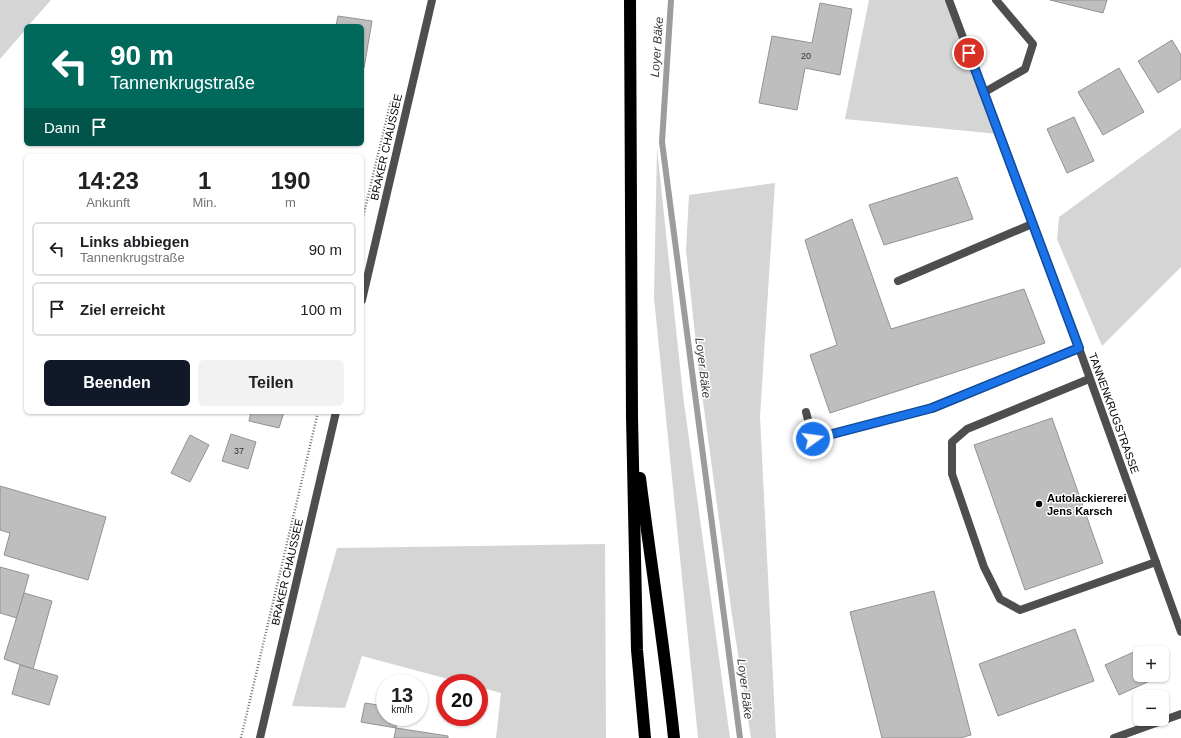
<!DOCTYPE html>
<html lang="de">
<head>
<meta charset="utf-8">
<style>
  :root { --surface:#fff; --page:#f2f2f2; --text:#202124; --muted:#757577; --line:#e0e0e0; --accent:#111827 }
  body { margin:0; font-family:Helvetica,sans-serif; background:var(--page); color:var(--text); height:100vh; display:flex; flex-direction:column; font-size:15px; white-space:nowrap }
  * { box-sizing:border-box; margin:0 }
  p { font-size:13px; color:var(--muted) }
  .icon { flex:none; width:22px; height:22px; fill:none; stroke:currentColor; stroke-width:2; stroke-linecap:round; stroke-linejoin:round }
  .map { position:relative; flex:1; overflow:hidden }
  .panel { position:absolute; left:24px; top:154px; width:340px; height:260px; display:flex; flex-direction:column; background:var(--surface); border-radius:6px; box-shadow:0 1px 3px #0004 }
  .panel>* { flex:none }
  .top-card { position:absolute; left:24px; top:24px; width:340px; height:122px; border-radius:6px; box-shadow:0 1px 3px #0004; background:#00695c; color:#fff; overflow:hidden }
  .buttons { position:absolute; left:1133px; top:646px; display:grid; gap:8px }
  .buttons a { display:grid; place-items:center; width:36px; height:36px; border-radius:6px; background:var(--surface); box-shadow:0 1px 3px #0004; font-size:20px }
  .speed { position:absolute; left:376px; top:674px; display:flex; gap:8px; font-size:20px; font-weight:700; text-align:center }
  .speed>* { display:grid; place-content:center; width:52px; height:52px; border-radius:50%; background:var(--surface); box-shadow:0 1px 3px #0004; line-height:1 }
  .speed small { font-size:10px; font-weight:400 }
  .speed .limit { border:6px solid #d22; background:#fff; color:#111 }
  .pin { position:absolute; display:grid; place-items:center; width:34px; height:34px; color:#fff; margin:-17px; border:2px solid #fff; border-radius:50%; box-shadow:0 1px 4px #0007 }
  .me { position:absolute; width:44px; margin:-22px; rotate:76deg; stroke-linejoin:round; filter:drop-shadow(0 0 3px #0008) }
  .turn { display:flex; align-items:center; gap:14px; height:84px; padding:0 20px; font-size:18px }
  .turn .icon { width:52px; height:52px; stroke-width:2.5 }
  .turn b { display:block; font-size:28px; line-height:34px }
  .then { display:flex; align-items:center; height:38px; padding:0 20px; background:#0003; gap:8px; font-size:15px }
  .eta { display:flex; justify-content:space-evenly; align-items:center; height:68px; text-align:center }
  .eta b { font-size:24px; font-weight:600; line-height:28px }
  .primary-button { display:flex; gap:8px; margin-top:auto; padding:8px 20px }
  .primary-button a { flex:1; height:46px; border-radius:6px; background:var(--accent); color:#fff; font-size:16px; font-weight:600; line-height:46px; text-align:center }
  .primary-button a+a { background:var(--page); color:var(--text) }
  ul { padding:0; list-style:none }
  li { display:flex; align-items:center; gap:12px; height:54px; margin:0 8px 6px; padding:0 12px; border:2px solid var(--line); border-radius:6px }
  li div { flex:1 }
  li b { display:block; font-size:15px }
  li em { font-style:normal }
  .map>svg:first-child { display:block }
  .green { fill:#d5d5d5 }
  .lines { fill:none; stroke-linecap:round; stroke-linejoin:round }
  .stream { stroke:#9c9c9c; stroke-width:6 }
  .building { fill:#bebebe; stroke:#929292 }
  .path { stroke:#707070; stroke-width:2.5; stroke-dasharray:1 2; stroke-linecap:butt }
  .service { stroke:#4e4e4e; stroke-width:8 }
  .minor { stroke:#4e4e4e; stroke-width:8 }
  .tertiary { stroke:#4e4e4e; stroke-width:8 }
  .motorway { stroke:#000; stroke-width:12 }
  .route-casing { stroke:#114b97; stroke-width:10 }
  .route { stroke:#1a73e8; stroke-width:7 }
  .poi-dot { fill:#000; stroke:#fff; stroke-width:1.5 }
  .labels { text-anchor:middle; stroke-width:3; stroke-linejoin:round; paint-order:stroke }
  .number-label { font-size:9px; fill:#303030 }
  .street-label { font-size:11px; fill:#000; stroke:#fff }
  .poi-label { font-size:11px; font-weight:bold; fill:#000; stroke:#fff; text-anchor:start }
  .water-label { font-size:12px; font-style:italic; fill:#3d3d3d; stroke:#fff }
</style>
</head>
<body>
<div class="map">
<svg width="1181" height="738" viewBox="0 0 1181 738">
  <rect width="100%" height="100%" fill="#fff"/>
  <g class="green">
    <polygon points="0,0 51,0 28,26 26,26 26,29 0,59"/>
    <polygon points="869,0 949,0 998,134 845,119"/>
    <polygon points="1181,128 1181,267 1102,346 1057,239 1059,217"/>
    <polygon points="657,148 683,395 730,738 698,738 654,298"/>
    <polygon points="775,183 760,416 776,738 751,738 732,615 699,372 686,250 689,195"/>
    <polygon points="605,544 606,738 496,738 501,693 479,687 479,683 463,683 362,656 345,708 292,706 337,548"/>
  </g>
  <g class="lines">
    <polyline class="stream" points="671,0 662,142 740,738"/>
  </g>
  <g class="building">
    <polygon points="1050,0 1107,0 1103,13"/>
    <polygon points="820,3 852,9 840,75 805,68 797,110 759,103 772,36 812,43"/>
    <polygon points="338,16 372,21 364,68 362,68 362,26 336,26"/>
    <polygon points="1172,40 1181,55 1181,79 1158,93 1138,61"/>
    <polygon points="1119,68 1144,112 1103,135 1078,92"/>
    <polygon points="1074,117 1094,161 1067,173 1047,129"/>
    <polygon points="957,177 973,219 884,245 869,205"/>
    <polygon points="852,219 891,329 1024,289 1045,343 830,413 810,355 837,345 805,240"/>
    <polygon points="251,412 284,412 279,428 249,421"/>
    <polygon points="1052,418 1103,563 1025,590 974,445"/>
    <polygon points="231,434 256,442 248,469 222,461"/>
    <polygon points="190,435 209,445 190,482 171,473"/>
    <polygon points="0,486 106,517 88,580 4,555 10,533 0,530"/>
    <polygon points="0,567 29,575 17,618 0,613"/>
    <polygon points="934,591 971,735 960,738 882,738 850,612"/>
    <polygon points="24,593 52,601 33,669 4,659"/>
    <polygon points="1075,629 1094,681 998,716 979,664"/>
    <polygon points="1138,650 1140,654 1140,675 1150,675 1152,680 1119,695 1105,665"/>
    <polygon points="20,665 58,676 49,705 12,694"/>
    <polygon points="365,703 385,706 385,717 397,717 396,728 361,722"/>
    <polygon points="396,728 448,736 448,738 394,738"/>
  </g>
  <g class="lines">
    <g class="path">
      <polyline points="362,221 391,101"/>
      <polyline points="241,738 318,412"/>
    </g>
    <g class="service">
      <polyline points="983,93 1025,69 1033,44 996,0"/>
      <polyline points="898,281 1032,224"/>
      <polyline points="1089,379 967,429 952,442 952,474 984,567 1000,599 1020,610 1156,562"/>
      <polyline points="806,412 813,439 932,408 1079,348"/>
      <polyline points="1114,738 1181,714"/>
    </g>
    <polyline class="minor" points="949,0 1079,348 1181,632"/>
    <g class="tertiary">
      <polyline points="362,300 432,0"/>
      <polyline points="260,738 336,412"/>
    </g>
    <g class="motorway">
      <polyline points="630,0 632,417 637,650 645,738"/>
      <path d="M 640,478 C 651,565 665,651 674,738"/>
    </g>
  </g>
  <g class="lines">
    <defs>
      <polyline id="route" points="813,439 932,408 1079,348 969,53"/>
    </defs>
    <use href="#route" class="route-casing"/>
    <use href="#route" class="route"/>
  </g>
  <circle class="poi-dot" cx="1039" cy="504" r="4"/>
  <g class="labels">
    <g class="number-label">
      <text x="806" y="59">20</text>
      <text x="239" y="454">37</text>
    </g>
    <g class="street-label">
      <text transform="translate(386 147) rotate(-77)" y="4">BRAKER CHAUSSEE</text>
      <text transform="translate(1114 413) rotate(70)" y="4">TANNENKRUGSTRASSE</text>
      <text transform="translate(287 572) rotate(-77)" y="4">BRAKER CHAUSSEE</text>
    </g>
    <g class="poi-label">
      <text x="1047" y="502">Autolackiererei<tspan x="1047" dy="13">Jens Karsch</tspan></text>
    </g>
    <g class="water-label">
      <text transform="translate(657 47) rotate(-86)" y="4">Loyer Bäke</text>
      <text transform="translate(703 368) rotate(83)" y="4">Loyer Bäke</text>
      <text transform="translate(745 689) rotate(83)" y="4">Loyer Bäke</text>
    </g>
  </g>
</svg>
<div class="buttons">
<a>+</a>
<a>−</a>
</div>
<div class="speed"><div>13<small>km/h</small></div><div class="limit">20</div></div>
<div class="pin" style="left:969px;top:53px;background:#d93025"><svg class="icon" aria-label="arrive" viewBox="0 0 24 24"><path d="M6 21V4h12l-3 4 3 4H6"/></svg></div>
<svg class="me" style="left:813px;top:439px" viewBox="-20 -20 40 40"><circle r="17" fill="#1a73e8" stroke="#fff" stroke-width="3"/><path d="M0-11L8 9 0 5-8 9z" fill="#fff"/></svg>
<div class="top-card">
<div class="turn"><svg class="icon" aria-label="left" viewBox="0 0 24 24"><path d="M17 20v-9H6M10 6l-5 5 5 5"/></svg><div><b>90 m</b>Tannenkrugstraße</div></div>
<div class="then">Dann<svg class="icon" aria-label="arrive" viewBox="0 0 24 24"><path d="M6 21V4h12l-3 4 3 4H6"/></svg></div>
</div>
<section class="panel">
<div class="eta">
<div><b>14:23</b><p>Ankunft</p></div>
<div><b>1</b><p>Min.</p></div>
<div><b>190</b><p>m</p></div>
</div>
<ul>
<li><svg class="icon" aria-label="left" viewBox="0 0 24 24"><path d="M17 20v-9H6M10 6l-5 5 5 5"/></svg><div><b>Links abbiegen</b><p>Tannenkrugstraße</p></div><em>90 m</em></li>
<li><svg class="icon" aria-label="arrive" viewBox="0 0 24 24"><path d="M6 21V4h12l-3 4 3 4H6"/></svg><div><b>Ziel erreicht</b></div><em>100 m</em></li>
</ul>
<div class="primary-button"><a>Beenden</a><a>Teilen</a></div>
</section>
</div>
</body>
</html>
